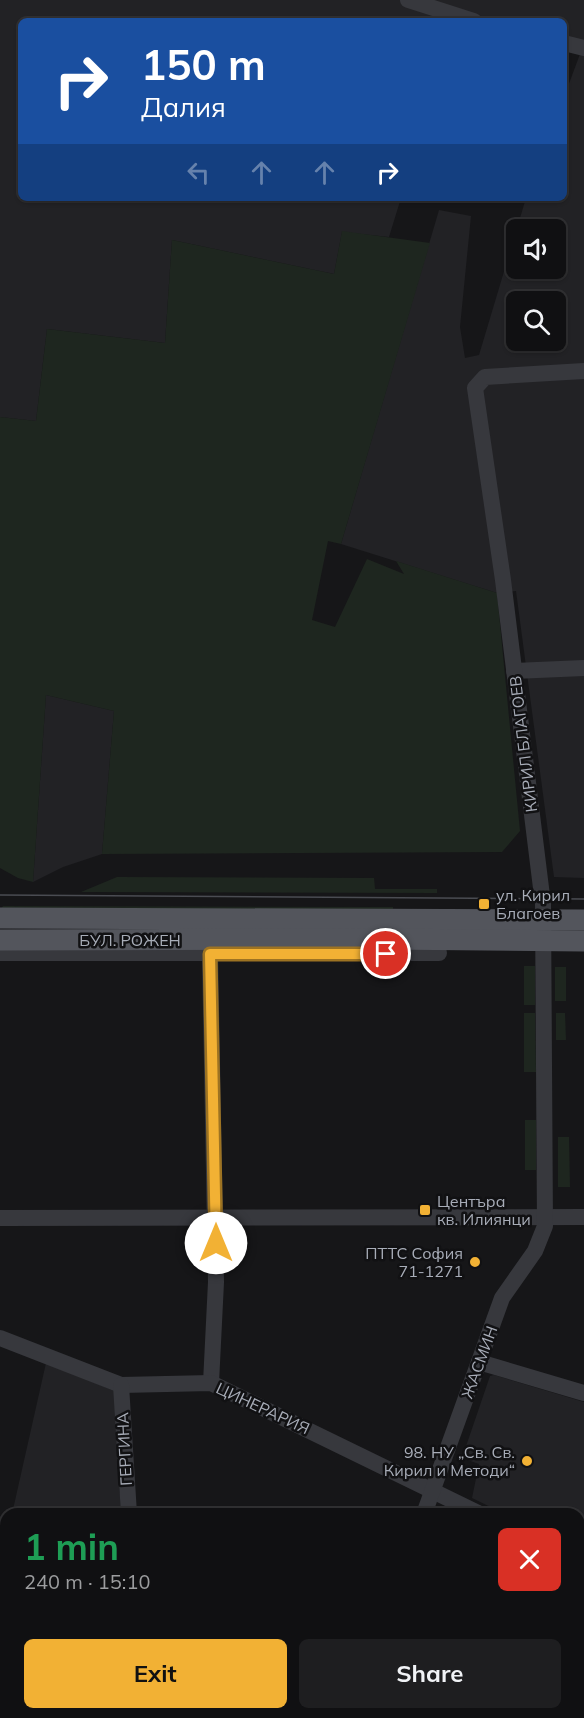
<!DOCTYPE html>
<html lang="en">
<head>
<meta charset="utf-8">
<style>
  :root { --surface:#101012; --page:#1e1e20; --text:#f1f3f6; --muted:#9c9d9f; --line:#303032; --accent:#f2b134 }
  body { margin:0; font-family:Mulish,sans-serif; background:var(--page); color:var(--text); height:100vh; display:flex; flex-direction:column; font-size:22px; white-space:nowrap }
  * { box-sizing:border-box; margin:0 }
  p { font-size:20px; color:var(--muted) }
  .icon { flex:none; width:33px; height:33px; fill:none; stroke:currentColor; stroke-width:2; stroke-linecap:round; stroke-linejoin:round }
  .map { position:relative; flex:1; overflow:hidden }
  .details { position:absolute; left:0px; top:1508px; width:585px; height:212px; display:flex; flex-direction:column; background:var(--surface); border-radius:18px 18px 0 0; box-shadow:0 2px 4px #0004,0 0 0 2px var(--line) }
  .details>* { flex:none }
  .hud { position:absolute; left:18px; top:18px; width:549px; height:183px; border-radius:9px; box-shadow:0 2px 4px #0004,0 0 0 2px var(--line); background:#1a4fa0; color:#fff; overflow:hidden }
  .controls { position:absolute; left:506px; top:219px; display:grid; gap:12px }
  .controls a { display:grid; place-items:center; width:60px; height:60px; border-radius:9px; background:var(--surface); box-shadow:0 2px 4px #0004,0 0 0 2px var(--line); font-size:30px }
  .pin { position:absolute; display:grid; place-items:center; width:51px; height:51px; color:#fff; margin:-26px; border:3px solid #fff; border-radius:50%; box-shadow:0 2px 6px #0007 }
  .me { position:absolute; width:66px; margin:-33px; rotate:0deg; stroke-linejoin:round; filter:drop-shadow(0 0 4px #0008) }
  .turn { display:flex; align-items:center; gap:21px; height:126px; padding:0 24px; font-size:27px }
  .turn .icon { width:78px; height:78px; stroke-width:2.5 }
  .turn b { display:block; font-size:42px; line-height:51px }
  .lanes { display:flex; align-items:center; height:57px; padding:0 24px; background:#0003; justify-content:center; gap:30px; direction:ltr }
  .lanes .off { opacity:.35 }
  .round { display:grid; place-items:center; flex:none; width:63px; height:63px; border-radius:9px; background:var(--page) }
  .headline { display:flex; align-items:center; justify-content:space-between; height:102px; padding:0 24px }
  h1 { font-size:36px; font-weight:700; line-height:45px; color:#1e9e55 }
  .primary-button { display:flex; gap:12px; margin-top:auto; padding:12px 24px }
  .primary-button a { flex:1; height:69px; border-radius:9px; background:var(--accent); color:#111; font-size:24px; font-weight:700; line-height:69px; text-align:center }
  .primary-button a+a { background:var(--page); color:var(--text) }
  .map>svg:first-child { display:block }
  .built { fill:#222225; fill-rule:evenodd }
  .green { fill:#1e261f }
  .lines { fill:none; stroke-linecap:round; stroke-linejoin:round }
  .minor { stroke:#37383d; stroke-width:16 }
  .major { stroke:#53555c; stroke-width:21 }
  .tram { stroke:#4a4c52; stroke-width:1.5 }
  .route-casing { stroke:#9d7322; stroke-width:15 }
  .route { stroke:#f2b134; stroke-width:10 }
  .poi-dot { fill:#f2b134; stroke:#111113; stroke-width:2 }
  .labels { text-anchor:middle; stroke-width:5; stroke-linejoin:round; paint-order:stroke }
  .street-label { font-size:16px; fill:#a8adb8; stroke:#111113 }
  .poi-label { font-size:16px; fill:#a8adb8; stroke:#111113; text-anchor:start }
</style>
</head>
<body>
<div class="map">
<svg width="584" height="1718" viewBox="0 0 584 1718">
  <rect width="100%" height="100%" fill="#161618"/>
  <g class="built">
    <path d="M 0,0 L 584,0 L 584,878 L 554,877 L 516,591 L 497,593 L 341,544 L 439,210 L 471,216 L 460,327 L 465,358 L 479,355 L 526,198 L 564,198 L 564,97 L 580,54 L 564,50 L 564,21 L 21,21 L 21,198 L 401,198 L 389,237 L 342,232 L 334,274 L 172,240 L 165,343 L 47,329 L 36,421 L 0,417 ZM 516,230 L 555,230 L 555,268 L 516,268 ZM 516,302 L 555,302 L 555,340 L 516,340 Z"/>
    <polygon points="46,695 114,711 102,854 63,867 33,882"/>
    <polygon points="46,1363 117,1392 117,1459 121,1508 90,1513 12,1514"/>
    <polygon points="494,1375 584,1402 584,1549 579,1550 579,1514 503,1513 472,1498 479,1464 462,1458 490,1376"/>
  </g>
  <g class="green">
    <polygon points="342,231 430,243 341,544 328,541 312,620 335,627 367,559 404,574 396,561 497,593 520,831 502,852 102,854 114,711 46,695 33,882 18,878 0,868 0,417 36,421 47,329 165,343 172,240 334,274"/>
    <polygon points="117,877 374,878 375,889 437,889 437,893 81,892"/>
    <polygon points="3,906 393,907 393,912 0,910"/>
    <rect x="524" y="966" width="11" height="39"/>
    <rect x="555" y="967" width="11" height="34"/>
    <polygon points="524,1013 535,1013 536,1072 524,1072"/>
    <polygon points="556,1013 565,1013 566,1040 556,1040"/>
    <rect x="525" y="1120" width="11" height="50"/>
    <polygon points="558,1137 569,1137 570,1187 558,1187"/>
  </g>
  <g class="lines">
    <g class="minor">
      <polyline points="408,0 474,21"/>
      <polyline points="564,43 584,48"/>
      <polyline points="514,671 584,668"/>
      <polyline points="0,953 439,953"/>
      <polyline points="210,954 216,1282 211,1383"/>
      <polyline points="0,1218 584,1217"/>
      <polyline points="0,1338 121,1385 211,1383 480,1514"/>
      <polyline points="479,1362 584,1393"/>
      <polyline points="121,1385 129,1514"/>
      <polyline points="424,1514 502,1298 535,1251 545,1226 543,904 503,580 475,388 485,377 584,371"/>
      <polyline points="0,1539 6,1539"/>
      <polyline points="579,1563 584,1565"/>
      <polyline points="0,1705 6,1711"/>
      <polyline points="359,1713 371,1718"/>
      <polyline points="165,1718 166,1713"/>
    </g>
    <g class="major">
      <polyline points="0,918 584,920"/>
      <polyline points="0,940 386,939 584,941"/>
    </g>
    <polyline class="tram" points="0,895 584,899"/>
  </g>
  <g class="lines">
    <defs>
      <polyline id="route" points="216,1243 210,954 386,954"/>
    </defs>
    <use href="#route" class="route-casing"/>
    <use href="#route" class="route"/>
  </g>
  <g class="poi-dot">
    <rect x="478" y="898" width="12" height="12" rx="3"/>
    <rect x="419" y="1204" width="12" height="12" rx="3"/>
    <circle cx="475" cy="1262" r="6"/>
    <circle cx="527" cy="1461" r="6"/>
  </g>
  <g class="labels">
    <g class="street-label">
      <text transform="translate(523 744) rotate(-97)" y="6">КИРИЛ БЛАГОЕВ</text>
      <text x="130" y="946">БУЛ. РОЖЕН</text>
      <text transform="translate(479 1362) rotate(-70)" y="6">ЖАСМИН</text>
      <text transform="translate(263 1408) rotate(25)" y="6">ЦИНЕРАРИЯ</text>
      <text transform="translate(124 1449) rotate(-93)" y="6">ГЕРГИНА</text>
    </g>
    <g class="poi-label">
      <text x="496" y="901">ул. Кирил<tspan x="496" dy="18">Благоев</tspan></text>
      <text x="437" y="1207">Центъра<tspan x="437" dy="18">кв. Илиянци</tspan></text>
      <text x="463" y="1259" text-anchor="end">ПТТС София<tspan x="463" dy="18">71-1271</tspan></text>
      <text x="515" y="1458" text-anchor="end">98. НУ „Св. Св.<tspan x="515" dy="18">Кирил и Методи“</tspan></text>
    </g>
  </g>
</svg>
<div class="controls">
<a><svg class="icon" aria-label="sound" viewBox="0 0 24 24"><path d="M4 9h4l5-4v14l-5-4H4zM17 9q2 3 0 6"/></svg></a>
<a><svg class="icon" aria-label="search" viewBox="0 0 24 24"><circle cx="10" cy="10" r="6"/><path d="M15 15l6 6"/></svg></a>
</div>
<div class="pin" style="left:386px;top:954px;background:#d93025"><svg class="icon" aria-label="arrive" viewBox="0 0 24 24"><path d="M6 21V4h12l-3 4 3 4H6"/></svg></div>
<svg class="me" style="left:216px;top:1243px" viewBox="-20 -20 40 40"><circle r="19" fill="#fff"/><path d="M0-13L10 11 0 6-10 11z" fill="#f2b134"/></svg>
<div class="hud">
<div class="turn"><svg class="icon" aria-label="right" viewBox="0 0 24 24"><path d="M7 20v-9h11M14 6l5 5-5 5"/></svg><div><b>150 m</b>Далия</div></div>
<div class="lanes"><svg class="icon off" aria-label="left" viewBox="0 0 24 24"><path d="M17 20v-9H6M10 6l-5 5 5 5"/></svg><svg class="icon off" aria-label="ahead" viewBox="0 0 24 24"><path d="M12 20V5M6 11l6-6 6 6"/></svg><svg class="icon off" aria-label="ahead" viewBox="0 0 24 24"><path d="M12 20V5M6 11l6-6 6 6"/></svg><svg class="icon" aria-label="right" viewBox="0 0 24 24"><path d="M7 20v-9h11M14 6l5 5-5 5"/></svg></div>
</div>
<section class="details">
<div class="headline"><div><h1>1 min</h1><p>240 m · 15:10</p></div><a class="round" style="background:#d93025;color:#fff"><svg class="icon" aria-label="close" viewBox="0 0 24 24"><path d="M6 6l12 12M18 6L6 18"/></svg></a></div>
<div class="primary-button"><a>Exit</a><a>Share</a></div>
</section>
</div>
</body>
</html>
